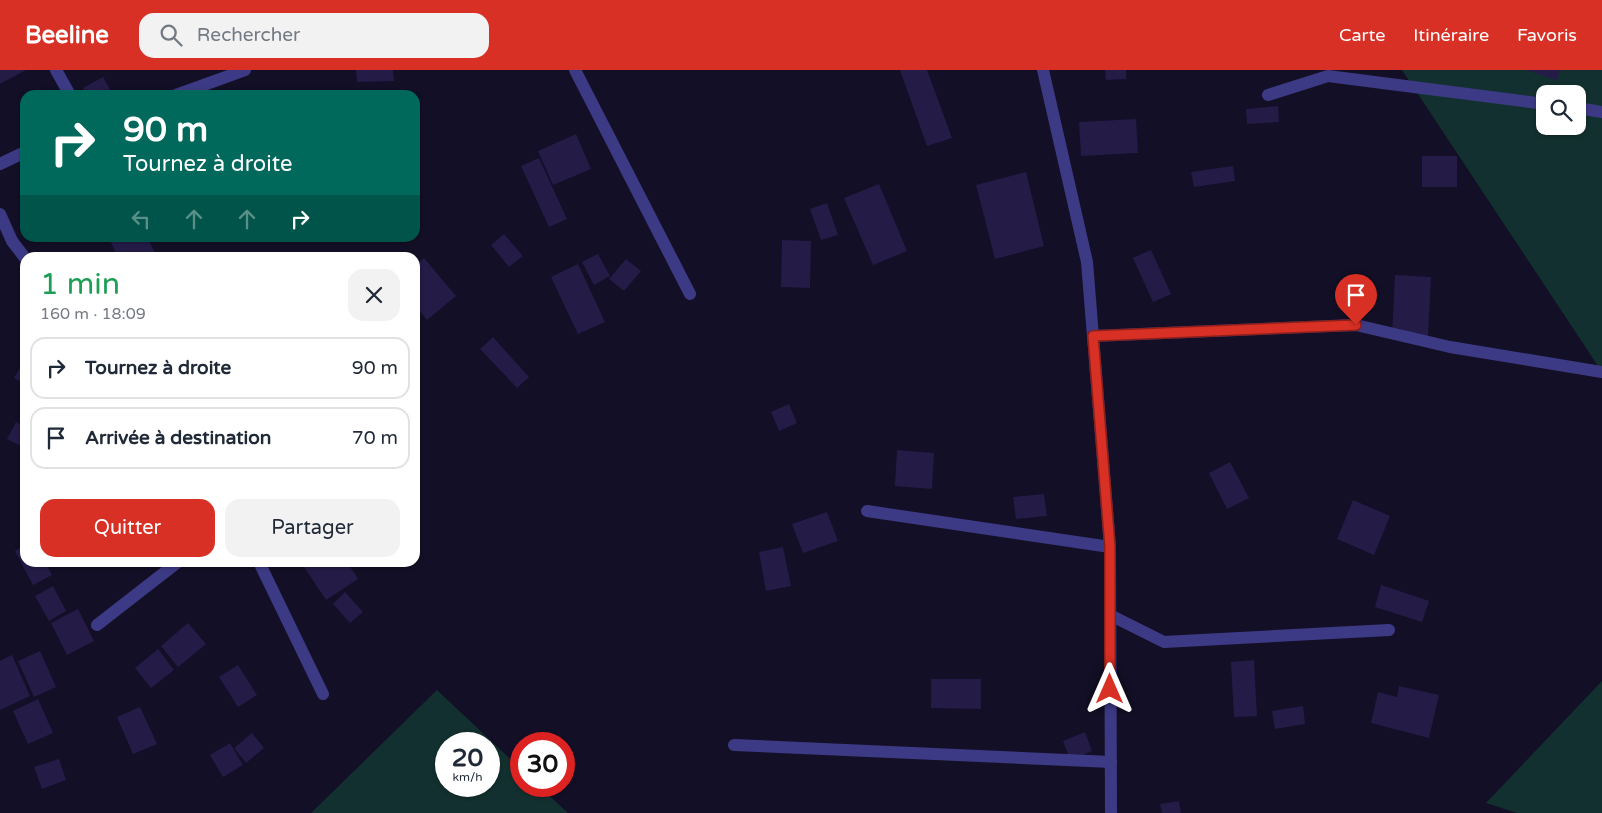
<!DOCTYPE html>
<html lang="fr">
<head>
<meta charset="utf-8">
<style>
  :root { --surface:#fff; --page:#f2f2f3; --text:#1f2937; --muted:#747a83; --line:#e0e1e3; --accent:#d93025 }
  body { margin:0; font-family:"Varela Round",sans-serif; background:var(--page); color:var(--text); height:100vh; display:flex; flex-direction:column; font-size:19px; white-space:nowrap }
  * { box-sizing:border-box; margin:0 }
  p { font-size:16px; color:var(--muted) }
  .icon { flex:none; width:28px; height:28px; fill:none; stroke:currentColor; stroke-width:2; stroke-linecap:round; stroke-linejoin:round }
  .map { position:relative; flex:1; overflow:hidden }
  .side { position:absolute; left:20px; top:182px; width:400px; height:315px; display:flex; flex-direction:column; background:var(--surface); border-radius:15px; box-shadow:0 1px 4px #0004 }
  .side>* { flex:none }
  .hud { position:absolute; left:20px; top:20px; width:400px; height:152px; border-radius:15px; box-shadow:0 1px 4px #0004; background:#00695c; color:#fff; overflow:hidden }
  .controls { position:absolute; left:1536px; top:15px; display:grid; gap:10px }
  .controls a { display:grid; place-items:center; width:50px; height:50px; border-radius:10px; background:var(--surface); box-shadow:0 1px 4px #0004; font-size:25px }
  .speed { position:absolute; left:435px; top:662px; display:flex; gap:10px; font-size:25px; font-weight:700; text-align:center }
  .speed>* { display:grid; place-content:center; width:65px; height:65px; border-radius:50%; background:var(--surface); box-shadow:0 1px 4px #0004; line-height:1 }
  .speed small { font-size:12px; font-weight:400 }
  .speed .limit { border:8px solid #d22; background:#fff; color:#111 }
  .pin { position:absolute; display:grid; place-items:center; width:42px; height:42px; color:#fff; margin:-51px -21px; border-radius:50% 50% 50% 0; rotate:-45deg; box-shadow:0 0 5px #0007 }
  .pin .icon { rotate:45deg }
  .me { position:absolute; width:55px; margin:-28px; rotate:0deg; stroke-linejoin:round; filter:drop-shadow(0 0 4px #0008) }
  .turn { display:flex; align-items:center; gap:18px; height:105px; padding:0 20px; font-size:22px }
  .turn .icon { width:65px; height:65px; stroke-width:2.5 }
  .turn b { display:block; font-size:35px; line-height:42px }
  .lanes { display:flex; align-items:center; height:48px; padding:0 20px; background:#0003; justify-content:center; gap:25px; direction:ltr }
  .lanes .off { opacity:.35 }
  .round { display:grid; place-items:center; flex:none; width:52px; height:52px; border-radius:15px; background:var(--page) }
  .overview { display:flex; align-items:center; justify-content:space-between; height:85px; padding:0 20px }
  h1 { font-size:30px; font-weight:600; line-height:38px; color:#1e9e55 }
  .cta { display:flex; gap:10px; margin-top:auto; padding:10px 20px }
  .cta a { flex:1; height:58px; border-radius:15px; background:var(--accent); color:#fff; font-size:20px; font-weight:600; line-height:58px; text-align:center }
  .cta a+a { background:var(--page); color:var(--text) }
  ul { padding:0; list-style:none }
  li { display:flex; align-items:center; gap:15px; height:62px; margin:0 10px 8px; padding:0 10px; border:2px solid var(--line); border-radius:15px }
  li div { flex:1 }
  li b { display:block; font-size:19px }
  li em { font-style:normal }
  header { display:flex; align-items:center; gap:30px; box-sizing:border-box; height:70px; padding:0 25px; background:var(--accent); color:#fff }
  header strong { font-size:24px }
  nav { display:flex; gap:28px; margin-inline-start:auto; font-size:18px }
  .search { width:350px; height:45px; background:var(--page); display:flex; align-items:center; gap:12px; box-sizing:border-box; padding:0 18px; border-radius:15px; color:var(--muted); font-size:19px }
  .map>svg:first-child { display:block }
  .green { fill:#12302f; fill-rule:evenodd }
  .building { fill:#241b47 }
  .lines { fill:none; stroke-linecap:round; stroke-linejoin:round }
  .minor { stroke:#3d3a85; stroke-width:12 }
  .route-casing { stroke:#8d1f18; stroke-width:12 }
  .route { stroke:#d93025; stroke-width:9 }
</style>
</head>
<body>
<header>
<strong>Beeline</strong>
<div class="search"><svg class="icon" aria-label="search" viewBox="0 0 24 24"><circle cx="10" cy="10" r="6"/><path d="M15 15l6 6"/></svg>Rechercher</div>
<nav><a>Carte</a><a>Itinéraire</a><a>Favoris</a></nav>
</header>
<div class="map">
<svg width="1602" height="743" viewBox="0 0 1602 743">
  <rect width="100%" height="100%" fill="#130f26"/>
  <g class="green">
    <path d="M 1402,0 L 1602,0 L 1602,302 ZM 1545,24 L 1578,24 L 1578,56 L 1545,56 Z"/>
    <polygon points="1602,611 1602,743 1517,743 1486,733"/>
    <path d="M 437,620 L 521,699 L 521,716 L 539,716 L 568,743 L 311,743 ZM 446,674 L 489,674 L 489,716 L 446,716 Z"/>
  </g>
  <g class="building">
    <polygon points="0,0 26,0 0,14"/>
    <polygon points="356,0 393,0 394,11 357,12"/>
    <polygon points="900,0 927,0 952,68 927,76"/>
    <polygon points="1105,0 1126,0 1126,9 1106,10"/>
    <polygon points="1526,0 1560,0 1557,10"/>
    <polygon points="103,7 113,25 86,25 83,18"/>
    <polygon points="1278,36 1279,52 1247,54 1246,39"/>
    <polygon points="1136,49 1138,83 1081,86 1079,52"/>
    <polygon points="576,64 591,99 553,115 538,81"/>
    <rect x="1422" y="86" width="35" height="31"/>
    <polygon points="539,88 567,149 549,157 521,96"/>
    <polygon points="1233,96 1235,111 1194,117 1191,102"/>
    <polygon points="1026,102 1044,176 995,189 976,115"/>
    <polygon points="879,114 907,181 873,195 844,128"/>
    <polygon points="827,133 838,165 821,170 810,139"/>
    <polygon points="504,164 523,186 509,197 491,175"/>
    <polygon points="109,168 148,168 157,188 118,188"/>
    <polygon points="782,170 811,171 810,218 781,217"/>
    <polygon points="1151,180 1171,224 1153,232 1133,188"/>
    <polygon points="598,184 610,206 594,215 582,192"/>
    <polygon points="424,188 456,226 427,250 415,235 415,195"/>
    <polygon points="626,189 641,201 624,221 609,209"/>
    <polygon points="578,194 605,252 578,264 551,207"/>
    <polygon points="1395,205 1431,207 1428,267 1392,266"/>
    <polygon points="493,267 529,307 517,318 480,279"/>
    <polygon points="25,289 25,314 14,308"/>
    <polygon points="789,334 797,353 779,361 771,342"/>
    <polygon points="16,352 25,357 25,378 7,369"/>
    <polygon points="897,380 934,383 932,419 895,416"/>
    <polygon points="1230,392 1249,428 1227,439 1209,403"/>
    <polygon points="1044,424 1047,446 1016,449 1013,427"/>
    <polygon points="1353,430 1390,446 1374,485 1337,469"/>
    <polygon points="827,442 838,471 803,483 792,454"/>
    <polygon points="25,475 25,492 45,492 52,505 33,515 15,481"/>
    <polygon points="783,477 791,516 766,521 759,482"/>
    <polygon points="301,492 347,492 358,509 326,530"/>
    <polygon points="1381,515 1429,531 1422,552 1375,537"/>
    <polygon points="53,516 66,541 49,551 35,526"/>
    <polygon points="345,522 363,542 350,553 333,534"/>
    <polygon points="78,539 94,571 67,585 51,553"/>
    <polygon points="188,553 206,574 178,597 161,576"/>
    <polygon points="158,579 174,600 151,618 135,598"/>
    <polygon points="40,581 56,617 34,627 18,591"/>
    <polygon points="12,585 30,626 0,640 0,591"/>
    <polygon points="1254,590 1257,646 1234,647 1231,592"/>
    <polygon points="238,595 257,625 238,637 219,607"/>
    <polygon points="931,609 981,609 981,639 931,638"/>
    <polygon points="1399,616 1439,625 1429,668 1371,653 1378,622 1397,627"/>
    <polygon points="38,629 53,663 28,674 13,641"/>
    <polygon points="1303,636 1305,654 1275,659 1272,641"/>
    <polygon points="140,637 157,674 133,684 117,647"/>
    <polygon points="1085,662 1092,681 1070,690 1063,671"/>
    <polygon points="252,663 264,678 246,693 234,678"/>
    <polygon points="230,673 243,695 223,707 210,685"/>
    <polygon points="59,689 66,710 42,719 34,697"/>
    <polygon points="1179,731 1181,743 1162,743 1160,734"/>
  </g>
  <g class="lines">
    <g class="minor">
      <polyline points="56,0 70,25"/>
      <polyline points="575,0 690,224"/>
      <polyline points="1043,0 1087,192 1110,477 1111,743"/>
      <polyline points="176,25 245,0"/>
      <polyline points="1268,25 1328,6 1545,34"/>
      <polyline points="1578,38 1602,42"/>
      <polyline points="0,94 25,82"/>
      <polyline points="0,144 12,171 25,188"/>
      <polyline points="1093,266 1356,255 1450,277 1602,302"/>
      <polyline points="867,441 1110,477"/>
      <polyline points="259,492 323,624"/>
      <polyline points="1110,545 1164,572 1389,560"/>
      <polyline points="97,555 178,492"/>
      <polyline points="734,675 1111,692"/>
    </g>
  </g>
  <g class="lines">
    <defs>
      <polyline id="route" points="1110,619 1110,477 1093,266 1356,255"/>
    </defs>
    <use href="#route" class="route-casing"/>
    <use href="#route" class="route"/>
  </g>
</svg>
<div class="controls">
<a><svg class="icon" aria-label="search" viewBox="0 0 24 24"><circle cx="10" cy="10" r="6"/><path d="M15 15l6 6"/></svg></a>
</div>
<div class="speed"><div>20<small>km/h</small></div><div class="limit">30</div></div>
<div class="pin" style="left:1356px;top:255px;background:#d93025"><svg class="icon" aria-label="arrive" viewBox="0 0 24 24"><path d="M6 21V4h12l-3 4 3 4H6"/></svg></div>
<svg class="me" style="left:1110px;top:619px" viewBox="-20 -20 40 40"><path d="M0-17L14 15 0 8-14 15z" fill="#d93025" stroke="#fff" stroke-width="4"/></svg>
<div class="hud">
<div class="turn"><svg class="icon" aria-label="right" viewBox="0 0 24 24"><path d="M7 20v-9h11M14 6l5 5-5 5"/></svg><div><b>90 m</b>Tournez à droite</div></div>
<div class="lanes"><svg class="icon off" aria-label="left" viewBox="0 0 24 24"><path d="M17 20v-9H6M10 6l-5 5 5 5"/></svg><svg class="icon off" aria-label="ahead" viewBox="0 0 24 24"><path d="M12 20V5M6 11l6-6 6 6"/></svg><svg class="icon off" aria-label="ahead" viewBox="0 0 24 24"><path d="M12 20V5M6 11l6-6 6 6"/></svg><svg class="icon" aria-label="right" viewBox="0 0 24 24"><path d="M7 20v-9h11M14 6l5 5-5 5"/></svg></div>
</div>
<section class="side">
<div class="overview"><div><h1>1 min</h1><p>160 m · 18:09</p></div><a class="round"><svg class="icon" aria-label="close" viewBox="0 0 24 24"><path d="M6 6l12 12M18 6L6 18"/></svg></a></div>
<ul>
<li><svg class="icon" aria-label="right" viewBox="0 0 24 24"><path d="M7 20v-9h11M14 6l5 5-5 5"/></svg><div><b>Tournez à droite</b></div><em>90 m</em></li>
<li><svg class="icon" aria-label="arrive" viewBox="0 0 24 24"><path d="M6 21V4h12l-3 4 3 4H6"/></svg><div><b>Arrivée à destination</b></div><em>70 m</em></li>
</ul>
<div class="cta"><a>Quitter</a><a>Partager</a></div>
</section>
</div>
</body>
</html>
